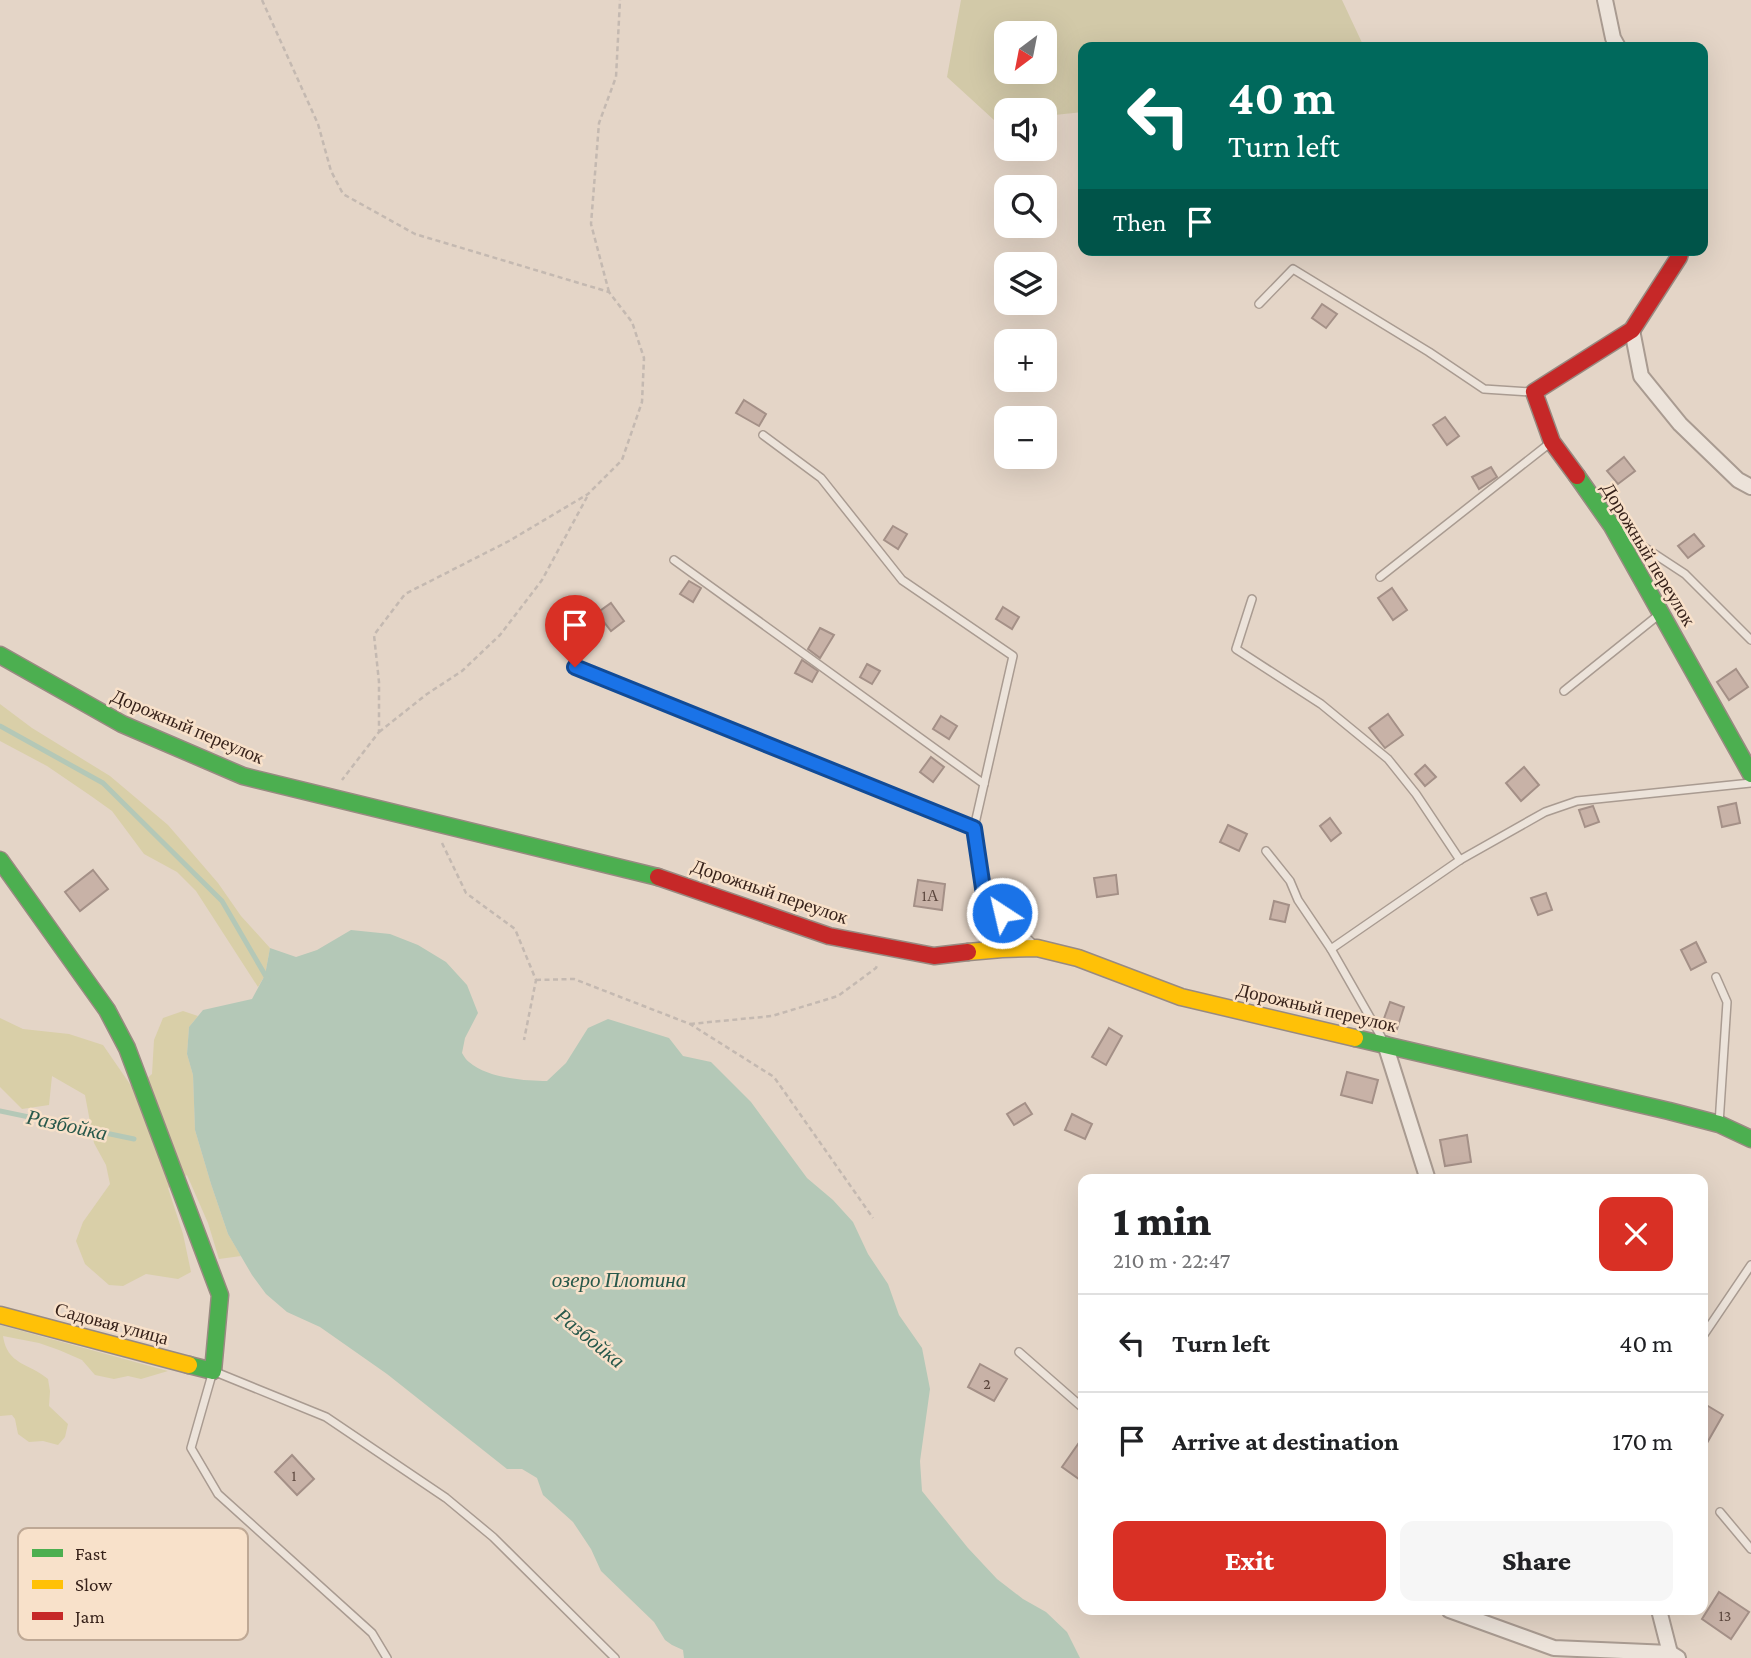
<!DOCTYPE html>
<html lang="en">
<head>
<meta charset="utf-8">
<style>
  :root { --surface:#fff; --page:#f6f6f6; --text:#202124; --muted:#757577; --line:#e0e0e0; --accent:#d93025 }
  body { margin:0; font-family:"Crimson Pro",serif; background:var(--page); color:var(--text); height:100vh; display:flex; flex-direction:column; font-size:26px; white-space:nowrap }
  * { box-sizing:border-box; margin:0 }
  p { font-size:23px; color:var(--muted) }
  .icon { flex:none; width:38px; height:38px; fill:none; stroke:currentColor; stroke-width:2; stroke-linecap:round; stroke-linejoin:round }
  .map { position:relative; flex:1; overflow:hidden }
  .side { position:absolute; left:1078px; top:1174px; width:630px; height:441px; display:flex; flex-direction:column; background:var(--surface); border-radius:14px; box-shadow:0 7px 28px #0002 }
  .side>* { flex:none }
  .top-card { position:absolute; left:1078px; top:42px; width:630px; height:214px; border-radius:14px; box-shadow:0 7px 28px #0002; background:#00695c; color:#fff; overflow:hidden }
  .needle { width:46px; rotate:212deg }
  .buttons { position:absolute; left:994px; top:21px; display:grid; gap:14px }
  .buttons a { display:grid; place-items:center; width:63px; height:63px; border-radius:14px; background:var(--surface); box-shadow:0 7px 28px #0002; font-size:35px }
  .pin { position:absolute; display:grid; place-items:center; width:60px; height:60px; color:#fff; margin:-72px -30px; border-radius:50% 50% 50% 0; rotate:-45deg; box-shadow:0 0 7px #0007 }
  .pin .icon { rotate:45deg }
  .me { position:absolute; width:77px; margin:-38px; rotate:325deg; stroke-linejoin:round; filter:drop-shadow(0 0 5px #0008) }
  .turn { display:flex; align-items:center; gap:24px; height:147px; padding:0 35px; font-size:32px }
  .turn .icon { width:91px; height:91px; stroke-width:2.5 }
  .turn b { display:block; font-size:49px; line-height:60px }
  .then { display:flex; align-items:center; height:66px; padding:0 35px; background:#0003; gap:14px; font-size:26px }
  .round { display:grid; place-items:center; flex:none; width:74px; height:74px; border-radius:14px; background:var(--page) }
  .headline { display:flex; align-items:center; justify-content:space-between; height:119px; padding:0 35px }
  h1 { font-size:42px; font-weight:800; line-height:52px }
  .primary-button { display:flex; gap:14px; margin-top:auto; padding:14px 35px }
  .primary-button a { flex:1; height:80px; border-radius:14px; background:var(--accent); color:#fff; font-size:28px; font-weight:800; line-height:80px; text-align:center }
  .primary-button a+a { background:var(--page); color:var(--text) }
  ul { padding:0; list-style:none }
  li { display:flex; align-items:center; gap:21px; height:98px; padding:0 35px; border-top:2px solid var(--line) }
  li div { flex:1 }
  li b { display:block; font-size:26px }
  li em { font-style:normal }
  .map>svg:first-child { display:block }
  .green { fill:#d9cfa8 }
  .cemetery { fill:#d2c9a8; fill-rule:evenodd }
  .water { fill:#b4c8b7 }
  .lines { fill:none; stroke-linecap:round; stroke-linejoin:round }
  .stream { stroke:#b4c8b7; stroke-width:5 }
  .building { fill:#c8b2a7; stroke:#a49087; stroke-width:2 }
  .lane-casing { stroke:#a99b91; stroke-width:10 }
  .street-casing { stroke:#a99b91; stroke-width:18 }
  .fast-casing { stroke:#988a81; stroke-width:19 }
  .slow-casing { stroke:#988a81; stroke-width:19 }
  .jam-casing { stroke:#988a81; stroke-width:19 }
  .path { stroke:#c4b9b1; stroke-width:2.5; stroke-dasharray:5 3.5; stroke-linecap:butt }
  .lane { stroke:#ece3da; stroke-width:7 }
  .street { stroke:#ece3da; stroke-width:14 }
  .fast { stroke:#4caf50; stroke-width:16 }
  .slow { stroke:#ffc107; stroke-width:16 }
  .jam { stroke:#c62828; stroke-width:16 }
  .route-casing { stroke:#114b97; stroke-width:18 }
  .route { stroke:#1a73e8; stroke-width:12 }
  .labels { text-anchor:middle; stroke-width:5; stroke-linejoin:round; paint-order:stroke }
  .number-label { font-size:16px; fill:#5b463d }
  .street-label { font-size:19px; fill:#37221a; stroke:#f8e1ca }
  .water-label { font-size:21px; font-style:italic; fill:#27584b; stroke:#f8e1ca }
  .key { fill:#f8e1ca; stroke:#bea895; stroke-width:2 }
  .key-label { font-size:19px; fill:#37221a }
</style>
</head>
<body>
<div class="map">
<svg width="1751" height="1658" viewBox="0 0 1751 1658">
  <rect width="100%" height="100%" fill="#e4d5c7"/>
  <g class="green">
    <polygon points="0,704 32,728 110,776 168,825 218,883 241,916 270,948 265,975 258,987 196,891 177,872 144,854 112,811 91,796 47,766 0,741"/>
    <polygon points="183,1011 198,1016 189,1027 187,1054 193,1075 195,1130 211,1184 228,1234 241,1256 219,1259 208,1223 187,1175 168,1188 183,1234 191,1272 178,1279 146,1274 123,1286 109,1285 85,1264 76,1241 83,1222 110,1184 106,1165 94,1143 85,1095 52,1076 49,1105 22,1109 0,1087 0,1018 23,1029 69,1034 103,1045 134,1090 152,1074 154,1040 163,1018"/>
    <path d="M 0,1325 L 168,1371 L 141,1379 L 128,1376 L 114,1379 L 95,1375 L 82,1360 L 59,1350 L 39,1343 L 3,1336 C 7,1365 29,1363 48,1379 L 50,1391 L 49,1406 L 68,1424 L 65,1437 L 58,1445 L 43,1441 L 29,1442 L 18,1434 L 15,1419 L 12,1415 L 0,1416 Z"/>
  </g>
  <path class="cemetery" d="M 961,0 L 1342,0 L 1364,47 L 1083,47 L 1083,112 L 1045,116 L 1045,110 L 1006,110 L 1006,119 L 994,120 L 947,77 ZM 1006,33 L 1045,33 L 1045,72 L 1006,72 Z"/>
  <path class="water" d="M 351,930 L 390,934 L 418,945 L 446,962 L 467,985 L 478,1013 L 465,1038 L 462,1053 C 464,1056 466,1060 469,1062 C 487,1078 525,1081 547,1081 L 566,1063 L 588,1028 L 608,1019 L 669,1038 L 683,1056 L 711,1062 L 751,1102 L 807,1178 L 833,1200 L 853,1222 L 868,1254 L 888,1284 L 899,1315 L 922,1348 L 930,1389 L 920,1461 L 922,1491 L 968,1548 L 997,1579 L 1023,1599 L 1046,1612 L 1067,1632 L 1080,1658 L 684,1658 L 683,1650 L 672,1645 L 665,1640 L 654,1622 L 601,1571 L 591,1549 L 573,1522 L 543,1495 L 537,1478 L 522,1469 L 507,1469 L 387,1374 L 320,1327 L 287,1312 L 266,1294 L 252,1275 L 228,1234 L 211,1184 L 195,1130 L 193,1075 L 187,1054 L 189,1027 L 203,1010 L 252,999 L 265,975 L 270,948 L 296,957 L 317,950 Z"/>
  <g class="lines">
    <g class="stream">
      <polyline points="0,726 103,783 222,901 268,980"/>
      <polyline points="0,1111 134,1139"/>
    </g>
  </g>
  <g class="building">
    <polygon points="1322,304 1337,314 1326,328 1312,318"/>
    <polygon points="744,400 766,414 759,426 736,413"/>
    <polygon points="1445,417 1459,436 1447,445 1433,425"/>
    <polygon points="1624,457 1635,471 1618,484 1607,471"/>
    <polygon points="1491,467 1497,477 1479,489 1472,477"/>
    <polygon points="893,526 907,534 898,549 884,540"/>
    <polygon points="1694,534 1704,546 1688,558 1678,546"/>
    <polygon points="689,581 701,588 693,602 680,594"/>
    <polygon points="1392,588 1407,610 1393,620 1378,598"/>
    <polygon points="611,603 624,621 611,631 597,613"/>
    <polygon points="1003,607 1019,617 1012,629 996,619"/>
    <polygon points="820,628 834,635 820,658 808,649"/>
    <polygon points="802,660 818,671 812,682 795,673"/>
    <polygon points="867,664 880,671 872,684 860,677"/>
    <polygon points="1736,669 1748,687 1729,700 1717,682"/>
    <polygon points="1388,714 1403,735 1385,748 1369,728"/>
    <polygon points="941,716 957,726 949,739 933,729"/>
    <polygon points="931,757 944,767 933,782 920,772"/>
    <polygon points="1425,765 1436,777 1425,786 1415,774"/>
    <polygon points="1524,767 1539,785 1521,801 1506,783"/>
    <polygon points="1736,803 1740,823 1722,827 1718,807"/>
    <polygon points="1593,806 1599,822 1585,827 1579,810"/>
    <polygon points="1330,818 1341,833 1331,841 1320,826"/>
    <polygon points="1228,825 1247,834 1239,851 1220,842"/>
    <polygon points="93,870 108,889 80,911 65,892"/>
    <polygon points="1116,875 1118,894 1097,897 1094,878"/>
    <polygon points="918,880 945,884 942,910 914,906"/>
    <polygon points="1546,893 1552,910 1538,915 1531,898"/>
    <polygon points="1274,901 1289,905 1285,922 1270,919"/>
    <polygon points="1696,942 1706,962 1691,970 1681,950"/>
    <polygon points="1390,1002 1404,1007 1397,1029 1382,1024"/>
    <polygon points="1109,1028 1122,1036 1106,1065 1092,1057"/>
    <polygon points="1347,1072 1378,1080 1372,1103 1341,1095"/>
    <polygon points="1025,1103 1032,1114 1014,1125 1007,1114"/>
    <polygon points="1072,1114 1092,1124 1085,1139 1065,1130"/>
    <polygon points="1467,1135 1471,1162 1445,1166 1440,1140"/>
    <polygon points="980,1364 1007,1379 994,1401 968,1387"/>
    <polygon points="1703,1403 1723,1415 1703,1450"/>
    <polygon points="1083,1437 1083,1482 1062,1467"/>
    <polygon points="292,1455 314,1479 297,1495 275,1472"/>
    <polygon points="1719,1592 1749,1612 1731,1639 1702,1619"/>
  </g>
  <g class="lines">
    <defs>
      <g id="lane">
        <polyline points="1259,304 1293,269 1429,352 1484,389 1531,392"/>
        <polyline points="763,435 821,478 902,580 1013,656 974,828"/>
        <polyline points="1621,532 1685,574 1751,640"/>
        <polyline points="674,560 984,784"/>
        <polyline points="1380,577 1550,443"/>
        <polyline points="1252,599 1236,649 1321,704 1388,759 1416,794 1460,860"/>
        <polyline points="575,667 974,828 984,895 1034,945"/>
        <polyline points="1564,691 1661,613"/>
        <polyline points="1266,851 1290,881 1298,900 1331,949 1383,1040"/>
        <polyline points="1331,949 1460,860 1545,812 1577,801 1751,783"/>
        <polyline points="1716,977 1727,1002 1719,1124"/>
        <polyline points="1703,1336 1751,1265"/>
        <polyline points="1019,1352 1083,1408"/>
        <polyline points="1720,1512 1751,1549"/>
        <polyline points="387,1658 372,1633 218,1494 191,1448 213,1371 326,1417 446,1498 493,1537 615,1658"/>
      </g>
      <g id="street">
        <polyline points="1605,0 1613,38 1618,47"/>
        <polyline points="1632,330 1641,376 1680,424 1738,480 1751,487"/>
        <polyline points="1385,1044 1428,1180"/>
        <polyline points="1449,1610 1554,1648 1670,1653 1678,1658"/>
        <polyline points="1659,1610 1670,1653"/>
      </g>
      <g id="fast">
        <polyline points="1577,476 1612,526 1751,774"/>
        <polyline points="0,655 122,724 243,776 658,877"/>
        <polyline points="0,860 107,1010 127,1048 220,1295 213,1371 189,1365"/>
        <polyline points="1355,1038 1669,1111 1719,1124 1751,1139"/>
      </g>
      <g id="slow">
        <polyline points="968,952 1002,949 1037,948 1078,958 1181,997 1355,1038"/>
        <polyline points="0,1315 189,1365"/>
      </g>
      <g id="jam">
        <polyline points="1577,476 1552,442 1534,392 1632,330 1679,257 1681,250"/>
        <polyline points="658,877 829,936 934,956 968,952"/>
      </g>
    </defs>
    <use href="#lane" class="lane-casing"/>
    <use href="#street" class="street-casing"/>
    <use href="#fast" class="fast-casing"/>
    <use href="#slow" class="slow-casing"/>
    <use href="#jam" class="jam-casing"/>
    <g class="path">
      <polyline points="262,0 318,124 331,171 343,194 415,234 609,292 632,322 644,358 642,402 622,460 588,494 509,541 405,594 374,635 379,682 379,732 342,780"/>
      <polyline points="609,292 591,224 599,123 616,77 620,0"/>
      <polyline points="379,732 427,694 462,671 500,635 542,580 587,497"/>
      <polyline points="442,843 466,893 515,929 536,980 524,1040"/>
      <polyline points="536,980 574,979 690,1024 774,1077 873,1218"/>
      <polyline points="690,1024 772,1016 838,996 876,968 878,963"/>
    </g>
    <use href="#lane" class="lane"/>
    <use href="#street" class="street"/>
    <use href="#fast" class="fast"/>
    <use href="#slow" class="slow"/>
    <use href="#jam" class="jam"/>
  </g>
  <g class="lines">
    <defs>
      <polyline id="route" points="575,667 974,828 984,895 1002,913"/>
    </defs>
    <use href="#route" class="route-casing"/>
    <use href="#route" class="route"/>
  </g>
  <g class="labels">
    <g class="number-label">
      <text x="930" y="901">1А</text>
      <text x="987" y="1389">2</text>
      <text x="294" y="1481">1</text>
      <text x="1725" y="1621">13</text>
    </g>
    <g class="street-label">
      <text transform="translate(1649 554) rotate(59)" y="7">Дорожный переулок</text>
      <text transform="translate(188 726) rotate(23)" y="7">Дорожный переулок</text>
      <text transform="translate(770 891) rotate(19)" y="7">Дорожный переулок</text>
      <text transform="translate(1317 1007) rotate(13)" y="7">Дорожный переулок</text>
      <text transform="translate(112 1323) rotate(15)" y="7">Садовая улица</text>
    </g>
    <g class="water-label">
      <text transform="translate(67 1125) rotate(12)" y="7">Разбойка</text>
      <text x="619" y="1287">озеро Плотина</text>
      <text transform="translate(590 1338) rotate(39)" y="7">Разбойка</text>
    </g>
  </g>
  <rect x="18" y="1528" width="230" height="112" rx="10" class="key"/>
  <rect x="32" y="1549" width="31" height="8" fill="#4caf50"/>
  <rect x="32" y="1580" width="31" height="9" fill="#ffc107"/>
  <rect x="32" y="1612" width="31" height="8" fill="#c62828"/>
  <g class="key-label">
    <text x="75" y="1560">Fast</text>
    <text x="75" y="1591">Slow</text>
    <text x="75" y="1623">Jam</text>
  </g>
</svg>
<div class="buttons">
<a><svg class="needle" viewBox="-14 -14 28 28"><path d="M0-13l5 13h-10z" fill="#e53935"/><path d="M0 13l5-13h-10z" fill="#757577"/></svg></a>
<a><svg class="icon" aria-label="sound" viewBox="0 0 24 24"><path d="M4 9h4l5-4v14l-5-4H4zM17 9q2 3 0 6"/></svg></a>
<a><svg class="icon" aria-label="search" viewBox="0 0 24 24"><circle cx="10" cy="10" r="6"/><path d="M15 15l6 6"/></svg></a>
<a><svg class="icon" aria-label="layers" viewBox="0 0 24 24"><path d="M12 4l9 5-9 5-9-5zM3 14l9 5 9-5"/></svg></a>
<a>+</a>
<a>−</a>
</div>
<div class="pin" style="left:575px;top:667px;background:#d93025"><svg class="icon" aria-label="arrive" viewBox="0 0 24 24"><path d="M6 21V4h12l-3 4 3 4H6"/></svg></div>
<svg class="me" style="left:1002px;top:913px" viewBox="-20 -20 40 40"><circle r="17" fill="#1a73e8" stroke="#fff" stroke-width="3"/><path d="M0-11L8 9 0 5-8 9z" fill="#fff"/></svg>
<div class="top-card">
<div class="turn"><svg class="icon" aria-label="left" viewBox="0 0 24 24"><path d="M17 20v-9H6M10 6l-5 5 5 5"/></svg><div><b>40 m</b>Turn left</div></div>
<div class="then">Then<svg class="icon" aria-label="arrive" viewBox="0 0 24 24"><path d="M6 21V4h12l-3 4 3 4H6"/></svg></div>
</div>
<section class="side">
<div class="headline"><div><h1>1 min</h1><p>210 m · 22:47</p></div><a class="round" style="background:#d93025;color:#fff"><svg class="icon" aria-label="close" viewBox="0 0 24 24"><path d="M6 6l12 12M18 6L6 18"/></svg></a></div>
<ul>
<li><svg class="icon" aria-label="left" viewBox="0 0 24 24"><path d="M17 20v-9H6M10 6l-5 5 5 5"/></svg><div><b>Turn left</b></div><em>40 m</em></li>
<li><svg class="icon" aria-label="arrive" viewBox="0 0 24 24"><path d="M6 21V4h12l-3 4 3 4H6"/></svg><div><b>Arrive at destination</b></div><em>170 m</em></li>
</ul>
<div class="primary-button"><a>Exit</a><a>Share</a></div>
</section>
</div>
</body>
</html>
